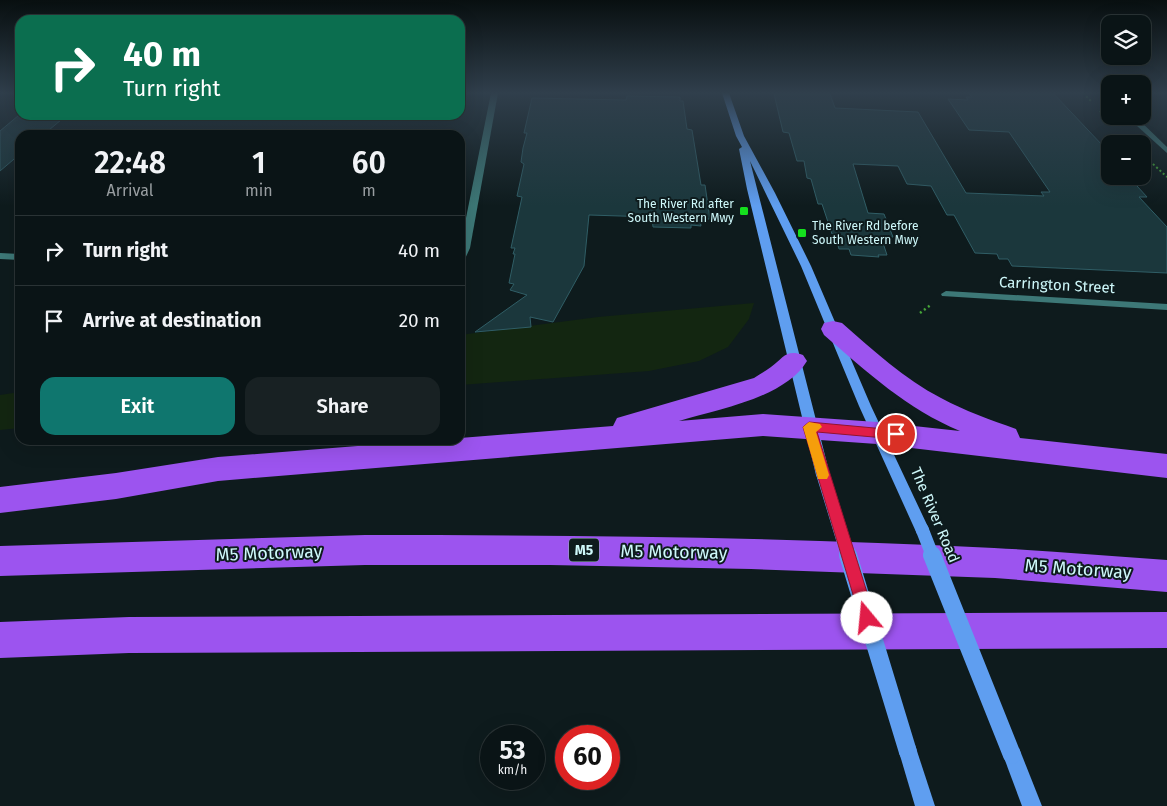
<!DOCTYPE html>
<html lang="en">
<head>
<meta charset="utf-8">
<style>
  :root { --surface:#0a1416; --page:#182123; --text:#f1f3f6; --muted:#999ea1; --line:#2a3335; --accent:#0f766e }
  body { margin:0; font-family:"Fira Sans",sans-serif; background:var(--page); color:var(--text); height:100vh; display:flex; flex-direction:column; font-size:19px; white-space:nowrap }
  * { box-sizing:border-box; margin:0 }
  p { font-size:16px; color:var(--muted) }
  .icon { flex:none; width:28px; height:28px; fill:none; stroke:currentColor; stroke-width:2; stroke-linecap:round; stroke-linejoin:round }
  .map { position:relative; flex:1; overflow:hidden }
  .panel { position:absolute; left:15px; top:130px; width:450px; height:315px; display:flex; flex-direction:column; background:var(--surface); border-radius:15px; box-shadow:0 5px 20px #0002,0 0 0 1px var(--line) }
  .panel>* { flex:none }
  .banner { position:absolute; left:15px; top:15px; width:450px; height:105px; border-radius:15px; box-shadow:0 5px 20px #0002,0 0 0 1px var(--line); background:#0b6e4f; color:#fff; overflow:hidden }
  .fabs { position:absolute; left:1101px; top:15px; display:grid; gap:10px }
  .fabs a { display:grid; place-items:center; width:50px; height:50px; border-radius:10px; background:var(--surface); box-shadow:0 5px 20px #0002,0 0 0 1px var(--line); font-size:25px }
  .speed { position:absolute; left:480px; top:725px; display:flex; gap:10px; font-size:25px; font-weight:700; text-align:center }
  .speed>* { display:grid; place-content:center; width:65px; height:65px; border-radius:50%; background:var(--surface); box-shadow:0 5px 20px #0002,0 0 0 1px var(--line); line-height:1 }
  .speed small { font-size:12px; font-weight:400 }
  .speed .limit { border:8px solid #d22; background:#fff; color:#111 }
  .pin { position:absolute; display:grid; place-items:center; width:42px; height:42px; color:#fff; margin:-21px; border:2px solid #fff; border-radius:50%; box-shadow:0 1px 5px #0007 }
  .me { position:absolute; width:55px; margin:-28px; rotate:343deg; stroke-linejoin:round; filter:drop-shadow(0 0 4px #0008) }
  .turn { display:flex; align-items:center; gap:18px; height:105px; padding:0 25px; font-size:22px }
  .turn .icon { width:65px; height:65px; stroke-width:2.5 }
  .turn b { display:block; font-size:35px; line-height:42px }
  .eta { display:flex; justify-content:space-evenly; align-items:center; height:85px; text-align:center }
  .eta b { font-size:30px; font-weight:600; line-height:35px }
  .cta { display:flex; gap:10px; margin-top:auto; padding:10px 25px }
  .cta a { flex:1; height:58px; border-radius:15px; background:var(--accent); color:#fff; font-size:20px; font-weight:600; line-height:58px; text-align:center }
  .cta a+a { background:var(--page); color:var(--text) }
  ul { padding:0; list-style:none }
  li { display:flex; align-items:center; gap:15px; height:70px; padding:0 25px; border-top:1px solid var(--line) }
  li div { flex:1 }
  li b { display:block; font-size:19px }
  li em { font-style:normal }
  .map>svg:first-child { display:block }
  .green { fill:#132611 }
  .building { fill:#1b373c; stroke:#305e66 }
  .lines { fill:none; stroke-linecap:round; stroke-linejoin:round }
  .path-far1 { stroke:#45a538; stroke-width:2; stroke-dasharray:2 2.5; stroke-linecap:butt }
  .path { stroke:#45a538; stroke-width:2.5; stroke-dasharray:2 3; stroke-linecap:butt }
  .minor { fill:#3d7877; fill-rule:evenodd }
  .major { fill:#5f9ef0; fill-rule:evenodd }
  .highway { fill:#9c54ef; fill-rule:evenodd }
  .major-bridge-far1 { stroke:#5f9ef0; stroke-width:13 }
  .major-bridge { stroke:#5f9ef0; stroke-width:18 }
  .route { fill:#e11d48; stroke:#92132f }
  .slow { fill:#f59e0b }
  .poi-dot { fill:#15e01e; stroke:#0e1b1d; stroke-width:2 }
  .labels { text-anchor:middle; stroke-width:4; stroke-linejoin:round; paint-order:stroke }
  .far-poi-label { font-size:12px; fill:#cef8fa; stroke:#0e1b1d; text-anchor:end }
  .shield { fill:#0e1b1d; stroke:#94b6b8; stroke-width:1 }
  .shield-label { font-size:14px; font-weight:bold; fill:#cef8fa }
  .street-label { font-size:15px; fill:#cef8fa; stroke:#0e1b1d }
  .near-street-label { font-size:18px; fill:#cef8fa; stroke:#0e1b1d }
</style>
</head>
<body>
<div class="map">
<svg width="1167" height="806" viewBox="0 0 1167 806">
  <rect width="100%" height="100%" fill="#0e1b1d"/>
  <g class="green">
    <polygon points="754,303 749,319 728,347 699,361 649,371 460,385 460,335 598,317"/>
    <polygon points="20,392 20,428 0,430 0,395"/>
  </g>
  <g class="building">
    <polygon points="774,94 830,94 835,108 918,112 966,193 1044,196 1041,192 1050,192 1009,132 969,130 948,99 968,100 966,97 972,97 969,94 1054,94 1104,147 1102,147 1110,156 1110,176 1128,176 1147,197 1139,197 1167,227 1167,273 1012,266 1008,259 999,259 997,254 975,253 954,215 947,215 931,186 907,184 898,166 853,164 868,213 884,214 893,237 881,237 887,255 878,255 879,257 851,255 849,249 839,249 835,234 832,234 822,204 818,204 811,179 807,178 804,161 797,161 789,133 783,132"/>
    <polygon points="627,96 680,97 680,101 683,101 687,129 692,130 701,185 705,185 710,219 700,219 701,226 691,225 691,228 653,227 652,217 589,215 584,266 553,322 530,317 531,327 475,332 527,295 510,290 514,284 509,283 515,254 513,254 515,248 511,248 522,197 517,196 524,164 521,162 523,148 527,133 524,133 532,98 626,100"/>
    <polygon points="19,115 67,115 43,135 20,135 20,154 0,171 0,131"/>
  </g>
  <g class="lines">
    <g class="path-far1">
      <polyline points="1083,93 1091,101"/>
      <polyline points="1100,111 1114,124"/>
      <polyline points="1153,164 1167,177"/>
    </g>
    <polyline class="path" points="920,313 932,304"/>
    <g class="minor">
      <polygon points="491,93 498,93 470,248 464,261 460,262 460,248"/>
      <polygon points="1103,93 1110,93 1110,99"/>
      <polygon points="1126,116 1135,116 1167,147 1167,153"/>
      <polygon points="0,253 20,254 20,260 0,259"/>
      <polygon points="946,291 1167,304 1167,310 942,296 941,294"/>
    </g>
    <g class="major">
      <polygon points="722,93 729,93 744,136 775,193 811,266 871,406 929,529 927,534 922,535 917,534 859,406 801,266 750,161 830,475 828,479 823,481 818,479 816,475 747,189 739,149 742,147 736,136"/>
      <polygon points="908,743 915,745 935,806 915,806 899,752 901,745"/>
      <polygon points="1012,746 1019,748 1042,806 1022,806 1003,755 1005,748"/>
    </g>
    <g class="highway">
      <path d="M 833,321 L 842,323 C 873,350 904,379 941,398 C 965,411 991,420 1016,429 L 1020,438 L 1167,454 L 1167,478 L 877,444 L 763,436 L 218,481 L 116,499 L 0,513 L 0,487 L 116,473 L 218,457 L 433,440 L 460,440 L 460,438 L 613,426 L 617,418 L 754,378 C 760,374 766,371 771,367 C 784,358 785,349 803,355 L 807,361 C 785,398 718,409 679,421 L 763,414 L 877,422 L 960,431 C 907,409 867,372 824,335 L 821,329 L 824,323 Z"/>
      <path d="M 365,535 C 575,535 785,537 994,548 C 1052,551 1109,556 1167,560 L 1167,592 L 995,578 L 751,569 L 550,565 L 365,565 L 0,576 L 0,546 Z"/>
      <polygon points="1167,612 1167,648 129,653 0,658 0,622 129,617"/>
    </g>
    <g class="major-bridge-far1">
      <polyline points="823,475 848,557"/>
      <polyline points="922,529 933,557"/>
    </g>
    <g class="major-bridge">
      <polyline points="848,555 908,752"/>
      <polyline points="932,555 1012,755"/>
    </g>
  </g>
  <linearGradient id="sky" x2="0" y2="1"><stop stop-color="#080f10"/><stop offset="0.45" stop-color="#303f4c"/><stop offset="1" stop-color="#303f4c" stop-opacity="0"/></linearGradient>
  <rect width="1167" height="206" fill="url(#sky)"/>
  <polygon class="route" points="809,422 896,430 900,431 901,434 900,438 896,439 817,432 875,618 872,623 867,625 862,623 860,618 803,427"/>
  <polygon class="slow" points="809,422 820,424 822,427 816,432 829,475 827,479 818,479 817,475 803,427"/>
  <g class="poi-dot">
    <rect x="739" y="206" width="10" height="10" rx="2.5"/>
    <rect x="797" y="228" width="10" height="10" rx="2.5"/>
  </g>
  <g class="labels">
    <g class="far-poi-label">
      <text x="734" y="208">The River Rd after<tspan x="734" dy="14">South Western Mwy</tspan></text>
      <text x="812" y="230" text-anchor="start">The River Rd before<tspan x="812" dy="14">South Western Mwy</tspan></text>
    </g>
    <rect class="shield" x="569" y="538.5" width="30" height="23" rx="4"/>
    <g class="shield-label">
      <text x="584" y="555">M5</text>
    </g>
    <g class="street-label">
      <text transform="translate(1057 285) rotate(3)" y="5">Carrington Street</text>
      <text transform="translate(935 515) rotate(67)" y="5">The River Road</text>
    </g>
    <g class="near-street-label">
      <text transform="translate(674 552) rotate(1)" y="6">M5 Motorway</text>
      <text transform="translate(269 553) rotate(-2)" y="6">M5 Motorway</text>
      <text transform="translate(1078 569) rotate(4)" y="6">M5 Motorway</text>
    </g>
  </g>
</svg>
<div class="fabs">
<a><svg class="icon" aria-label="layers" viewBox="0 0 24 24"><path d="M12 4l9 5-9 5-9-5zM3 14l9 5 9-5"/></svg></a>
<a>+</a>
<a>−</a>
</div>
<div class="speed"><div>53<small>km/h</small></div><div class="limit">60</div></div>
<div class="pin" style="left:896px;top:434px;background:#d93025"><svg class="icon" aria-label="arrive" viewBox="0 0 24 24"><path d="M6 21V4h12l-3 4 3 4H6"/></svg></div>
<svg class="me" style="left:867px;top:618px" viewBox="-20 -20 40 40"><circle r="19" fill="#fff"/><path d="M0-13L10 11 0 6-10 11z" fill="#e11d48"/></svg>
<div class="banner">
<div class="turn"><svg class="icon" aria-label="right" viewBox="0 0 24 24"><path d="M7 20v-9h11M14 6l5 5-5 5"/></svg><div><b>40 m</b>Turn right</div></div>
</div>
<section class="panel">
<div class="eta">
<div><b>22:48</b><p>Arrival</p></div>
<div><b>1</b><p>min</p></div>
<div><b>60</b><p>m</p></div>
</div>
<ul>
<li><svg class="icon" aria-label="right" viewBox="0 0 24 24"><path d="M7 20v-9h11M14 6l5 5-5 5"/></svg><div><b>Turn right</b></div><em>40 m</em></li>
<li><svg class="icon" aria-label="arrive" viewBox="0 0 24 24"><path d="M6 21V4h12l-3 4 3 4H6"/></svg><div><b>Arrive at destination</b></div><em>20 m</em></li>
</ul>
<div class="cta"><a>Exit</a><a>Share</a></div>
</section>
</div>
</body>
</html>
